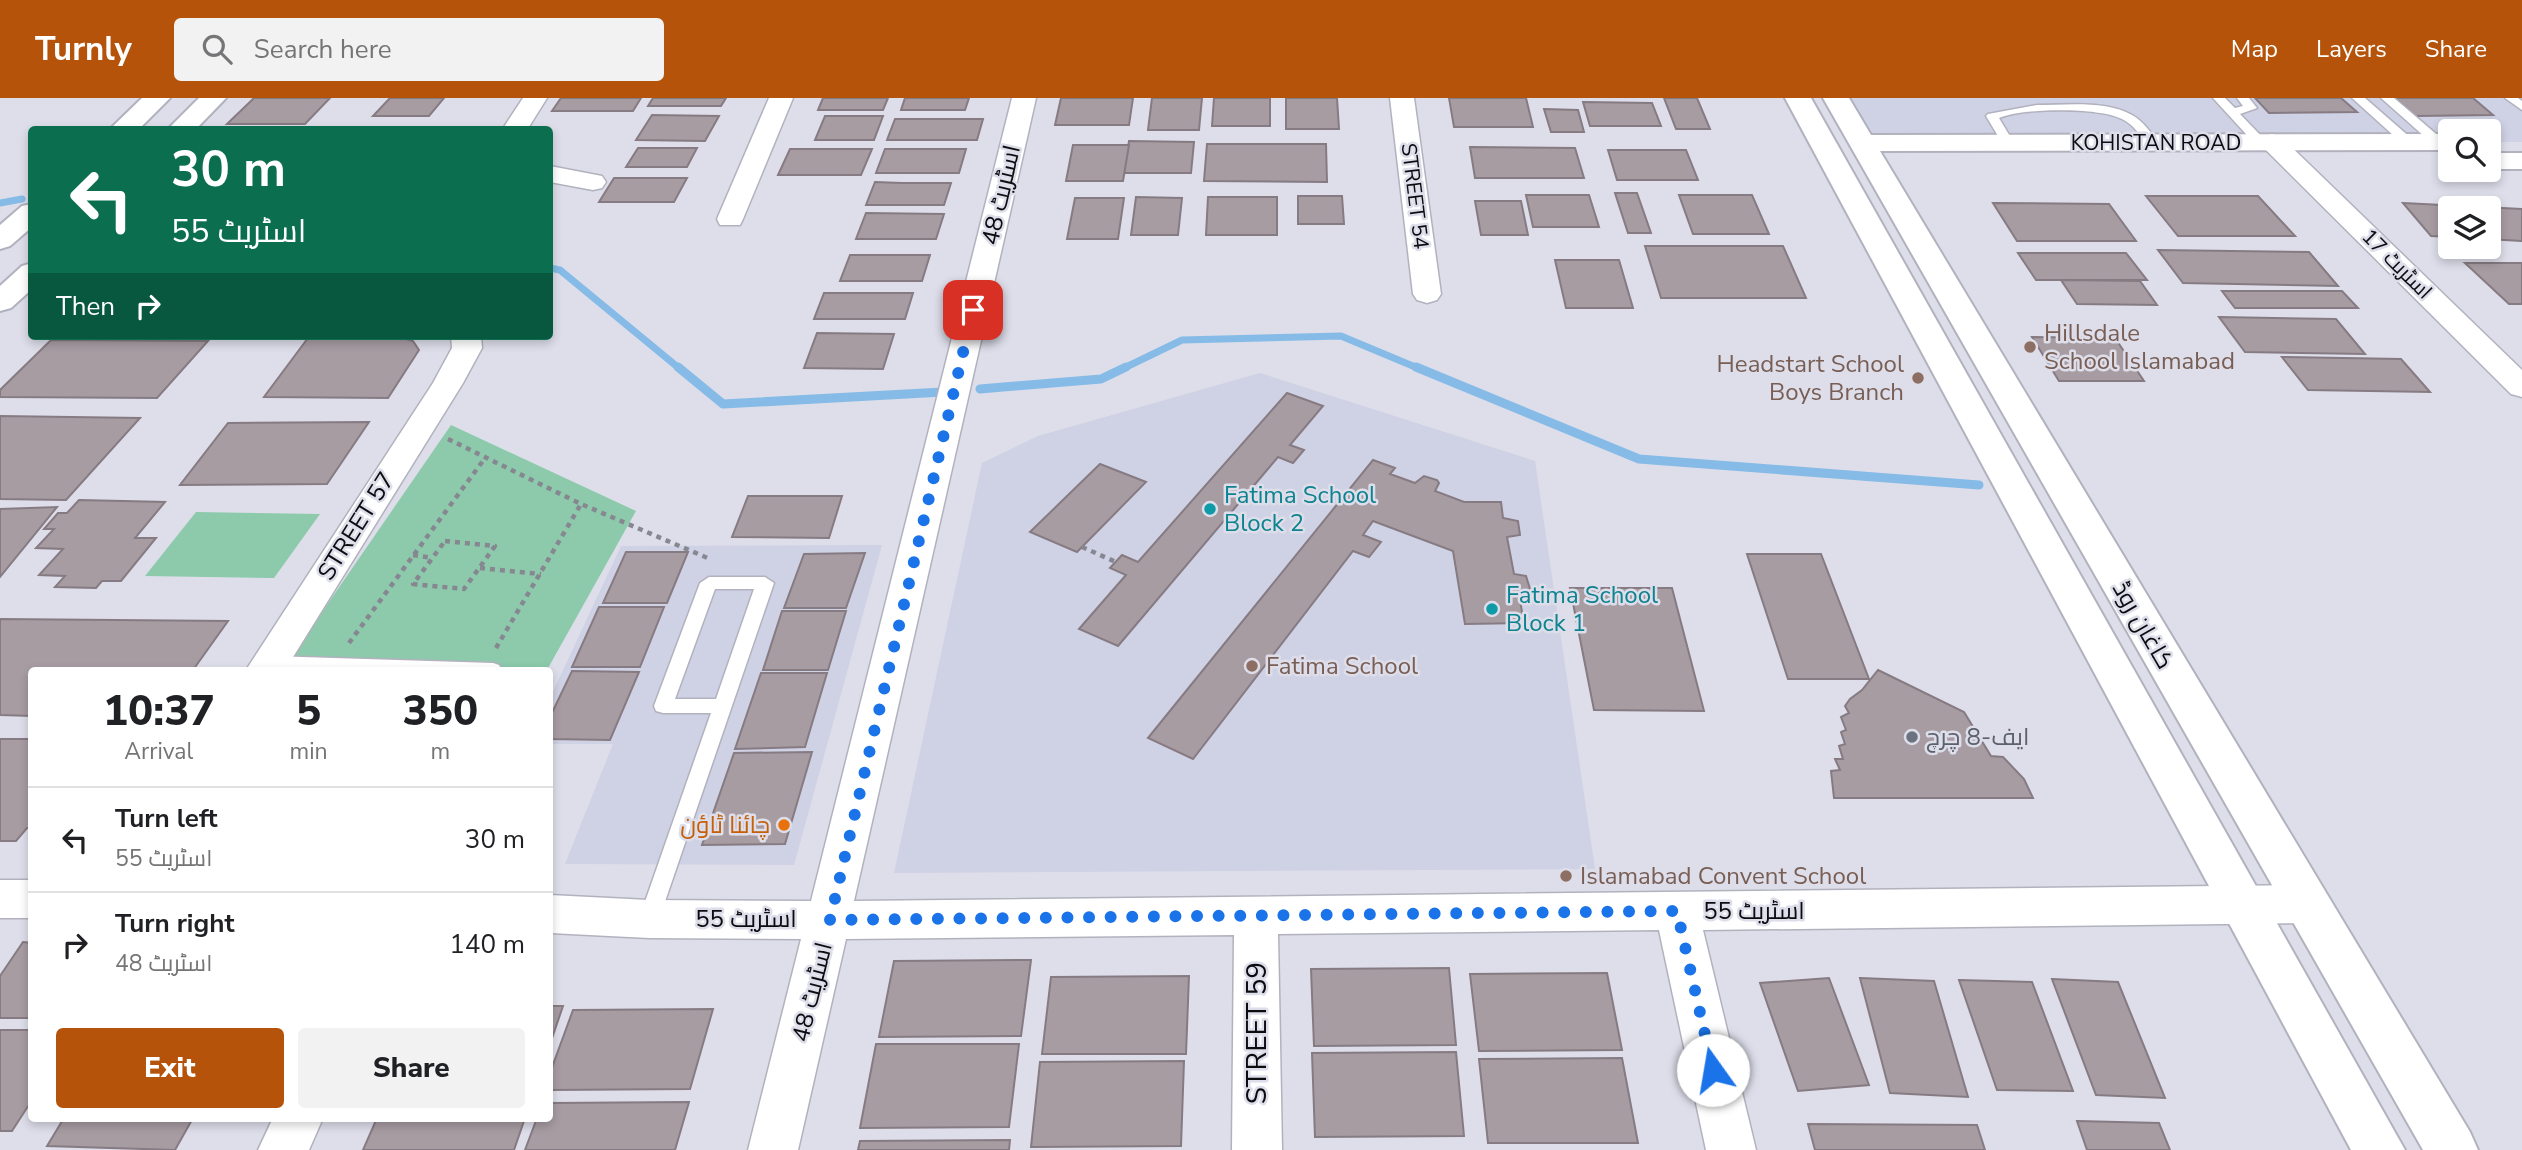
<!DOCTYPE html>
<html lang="en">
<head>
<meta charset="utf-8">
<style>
  :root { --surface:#fff; --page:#f2f2f2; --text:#202124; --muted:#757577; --line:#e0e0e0; --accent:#b45309 }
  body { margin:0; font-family:"Nunito Sans",Cairo,sans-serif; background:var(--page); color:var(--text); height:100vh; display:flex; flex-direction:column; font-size:26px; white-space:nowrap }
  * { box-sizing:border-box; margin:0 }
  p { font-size:23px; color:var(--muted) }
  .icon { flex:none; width:38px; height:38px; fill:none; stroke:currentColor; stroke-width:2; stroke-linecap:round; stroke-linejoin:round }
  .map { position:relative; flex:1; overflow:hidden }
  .details { position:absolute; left:28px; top:569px; width:525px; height:455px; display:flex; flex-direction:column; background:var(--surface); border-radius:7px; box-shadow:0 4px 10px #0003 }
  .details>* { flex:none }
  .hud { position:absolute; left:28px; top:28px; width:525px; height:214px; border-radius:7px; box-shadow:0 4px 10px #0003; background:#0b6e4f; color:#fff; overflow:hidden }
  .buttons { position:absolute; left:2438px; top:21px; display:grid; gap:14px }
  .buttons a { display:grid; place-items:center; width:63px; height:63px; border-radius:7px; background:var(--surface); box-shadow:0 4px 10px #0003; font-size:35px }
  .pin { position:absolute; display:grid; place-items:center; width:60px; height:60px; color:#fff; margin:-30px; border-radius:14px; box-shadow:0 4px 10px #0006 }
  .me { position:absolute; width:77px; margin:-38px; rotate:347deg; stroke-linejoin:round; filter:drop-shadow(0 0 5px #0008) }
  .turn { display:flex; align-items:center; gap:24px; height:147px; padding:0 28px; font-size:32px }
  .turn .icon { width:91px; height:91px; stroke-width:2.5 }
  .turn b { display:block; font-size:49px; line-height:60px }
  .then { display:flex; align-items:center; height:66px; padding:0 28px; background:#0003; gap:14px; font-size:26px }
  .eta { display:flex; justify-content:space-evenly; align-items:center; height:119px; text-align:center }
  .eta b { font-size:42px; font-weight:800; line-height:49px }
  .cta { display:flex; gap:14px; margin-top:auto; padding:14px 28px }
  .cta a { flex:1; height:80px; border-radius:7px; background:var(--accent); color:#fff; font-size:28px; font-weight:800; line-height:80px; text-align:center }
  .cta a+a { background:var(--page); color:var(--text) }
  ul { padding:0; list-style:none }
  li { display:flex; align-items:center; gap:21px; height:105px; padding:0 28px; border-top:2px solid var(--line) }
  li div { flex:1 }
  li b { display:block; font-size:26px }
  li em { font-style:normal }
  header { display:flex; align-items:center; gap:42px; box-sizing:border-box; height:98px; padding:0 35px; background:var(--accent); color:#fff }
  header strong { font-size:33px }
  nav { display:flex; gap:38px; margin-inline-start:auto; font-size:24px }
  .search { width:490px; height:63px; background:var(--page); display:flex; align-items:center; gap:18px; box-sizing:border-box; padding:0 24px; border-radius:7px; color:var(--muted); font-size:26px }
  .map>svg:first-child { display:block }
  .built { fill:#cfd1e4 }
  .green { fill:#8ccaab }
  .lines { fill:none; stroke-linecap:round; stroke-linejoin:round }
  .stream-far1 { stroke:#85bbe6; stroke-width:7 }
  .stream { stroke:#85bbe6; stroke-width:9 }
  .building { fill:#a89ca3; stroke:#867b82; stroke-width:2 }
  .lane-casing { stroke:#b1b2be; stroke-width:3 }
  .street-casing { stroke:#b1b2be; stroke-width:3 }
  .secondary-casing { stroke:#b1b2be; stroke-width:4 }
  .path { stroke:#868790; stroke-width:4.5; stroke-dasharray:5 5; stroke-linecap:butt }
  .lane { fill:#fff; fill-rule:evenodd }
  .street { fill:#fff; fill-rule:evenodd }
  .secondary { fill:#fff; fill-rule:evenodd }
  .route { stroke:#1a73e8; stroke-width:12; stroke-dasharray:0 21.6 }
  .education-dot { fill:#8d6e63; stroke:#dddeea; stroke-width:2.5 }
  .culture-dot { fill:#0f9aa8; stroke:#dddeea; stroke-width:2.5 }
  .worship-dot { fill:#6b7280; stroke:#dddeea; stroke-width:2.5 }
  .food-dot { fill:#e8710a; stroke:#dddeea; stroke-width:2.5 }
  .labels { text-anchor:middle; stroke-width:5; stroke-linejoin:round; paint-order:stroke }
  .far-street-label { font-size:21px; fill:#0c0c10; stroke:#dddeea }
  .street-label { font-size:24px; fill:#0c0c10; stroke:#dddeea }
  .education-label { font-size:24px; fill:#785e54; stroke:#dddeea; text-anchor:start }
  .culture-label { font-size:24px; fill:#0d838f; stroke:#dddeea; text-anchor:start }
  .worship-label { font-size:24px; fill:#5b616d; stroke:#dddeea; text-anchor:start }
  .food-label { font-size:24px; fill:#c56008; stroke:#dddeea; text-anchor:end }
  .near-street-label { font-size:28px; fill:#0c0c10; stroke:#dddeea }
</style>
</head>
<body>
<header>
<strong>Turnly</strong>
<div class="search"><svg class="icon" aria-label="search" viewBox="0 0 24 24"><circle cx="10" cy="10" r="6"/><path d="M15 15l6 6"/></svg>Search here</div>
<nav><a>Map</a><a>Layers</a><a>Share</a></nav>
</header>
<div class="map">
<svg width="2522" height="1052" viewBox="0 0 2522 1052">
  <rect width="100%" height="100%" fill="#dddeea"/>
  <g class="built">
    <polygon points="1836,0 2522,0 2522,44 2489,44 2488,33 2450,33 2450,44 1862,45"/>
    <polygon points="1260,275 1535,363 1595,771 894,775 982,365 1038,338"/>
    <polygon points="882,447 794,767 565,766 613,646 550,646 550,600 621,448"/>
  </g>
  <g class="green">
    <polygon points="451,327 636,413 547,572 282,572"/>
    <polygon points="196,414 320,416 274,480 145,478"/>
  </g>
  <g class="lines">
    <g class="stream-far1">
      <polyline points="0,105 22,101"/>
      <polyline points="550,170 560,172 680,271"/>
      <polyline points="1122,271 1182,242 1341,238 1420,271"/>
    </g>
    <g class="stream">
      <polyline points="678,269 723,306 943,294"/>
      <polyline points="1416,269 1639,361 1979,387"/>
      <polyline points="980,291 1101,281 1126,269"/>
    </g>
  </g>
  <g class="building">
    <polygon points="254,0 330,0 305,26 227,26"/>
    <polygon points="390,0 444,0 429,18 373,18"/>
    <polygon points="561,0 641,0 633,13 552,13"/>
    <polygon points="653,0 726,0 721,8 648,8"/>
    <polygon points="823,0 888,0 883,12 818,12"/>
    <polygon points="905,0 969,0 965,12 901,12"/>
    <polygon points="1061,0 1133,0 1129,27 1055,27"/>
    <polygon points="1152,0 1202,0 1199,32 1148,32"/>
    <polygon points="1214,0 1270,0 1270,28 1212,28"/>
    <polygon points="1286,0 1337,0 1339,31 1286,31"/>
    <polygon points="1449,0 1526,0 1533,29 1454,29"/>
    <polygon points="1664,0 1697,0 1710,31 1676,31"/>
    <polygon points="2255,0 2341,0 2357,14 2269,15"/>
    <polygon points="2395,0 2473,0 2493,17 2416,18"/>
    <polygon points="1583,4 1652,5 1661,28 1590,28"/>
    <polygon points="1544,11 1578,12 1584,34 1551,34"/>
    <polygon points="652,17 719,18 705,43 636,42"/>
    <polygon points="825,18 883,18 874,42 815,42"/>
    <polygon points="895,21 983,21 977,42 887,42"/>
    <polygon points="1129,43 1194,44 1191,75 1124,75"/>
    <polygon points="1207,46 1326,46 1327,84 1204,83"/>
    <polygon points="1073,47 1129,47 1123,83 1066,83"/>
    <polygon points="1470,49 1575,50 1584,80 1475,80"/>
    <polygon points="638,50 697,50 687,69 626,69"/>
    <polygon points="790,51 872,51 861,77 778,77"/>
    <polygon points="885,51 966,51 959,75 876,75"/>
    <polygon points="1608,52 1686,52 1698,82 1617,82"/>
    <polygon points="614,80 687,80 674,104 599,104"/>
    <polygon points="875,84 902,85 951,85 944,107 866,107"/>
    <polygon points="1615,95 1637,95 1651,135 1628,135"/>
    <polygon points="1526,97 1589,97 1599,129 1533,129"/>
    <polygon points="1679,97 1752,97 1769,136 1693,136"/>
    <polygon points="1298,98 1342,98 1344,126 1298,126"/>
    <polygon points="2146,98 2258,98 2295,138 2178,138"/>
    <polygon points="1136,99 1182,100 1178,137 1131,137"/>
    <polygon points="1208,99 1277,99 1277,137 1206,137"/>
    <polygon points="1075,100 1124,100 1118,141 1067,141"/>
    <polygon points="1475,103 1521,103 1528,137 1481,137"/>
    <polygon points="1993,105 2109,106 2136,143 2017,143"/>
    <polygon points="2403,105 2522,111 2522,143 2488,141 2488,110 2450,110 2450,139 2431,138"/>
    <polygon points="866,115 944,116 936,141 856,141"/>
    <polygon points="1645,148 1783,148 1806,200 1661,200"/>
    <polygon points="2158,152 2309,154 2338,188 2183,185"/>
    <polygon points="2018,155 2126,155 2147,182 2036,182"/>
    <polygon points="850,157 930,157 922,183 840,183"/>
    <polygon points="1555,162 1619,162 1633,210 1566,210"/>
    <polygon points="2465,165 2522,165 2522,206 2509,206"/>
    <polygon points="2061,182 2140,183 2157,207 2077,206"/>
    <polygon points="2222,193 2342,193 2358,210 2235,210"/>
    <polygon points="824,195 913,195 905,221 814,221"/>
    <polygon points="2219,219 2336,221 2365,256 2245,254"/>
    <polygon points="817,235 894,236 883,271 804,270"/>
    <polygon points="2032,239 2115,240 2144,283 2059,283"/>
    <polygon points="308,240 403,240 413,243 419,252 388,300 264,299"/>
    <polygon points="51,242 208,243 157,300 0,299 0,292"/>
    <polygon points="2282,259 2401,261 2430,294 2308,292"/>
    <polygon points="1287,295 1323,308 1290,347 1304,352 1293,365 1278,359 1118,548 1079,531 1126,477 1110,470 1122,457 1138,464"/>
    <polygon points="0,318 140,320 66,402 0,401"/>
    <polygon points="369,324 327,386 180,387 228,325"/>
    <polygon points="1373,362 1395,370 1390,376 1415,385 1424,378 1437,382 1439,385 1435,393 1464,404 1501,404 1503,420 1518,423 1520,437 1507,439 1514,476 1526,478 1530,491 1528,496 1519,497 1524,525 1465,526 1453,453 1373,423 1363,437 1381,444 1369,459 1353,453 1193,661 1148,640"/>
    <polygon points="1100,366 1146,384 1077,454 1030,434"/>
    <polygon points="748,398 842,398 829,440 732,439"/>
    <polygon points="79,402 165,404 135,440 156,440 121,483 102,483 96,490 55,489 65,478 39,477 63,451 36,450 54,431 44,431 58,415 67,415"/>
    <polygon points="57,409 0,479 0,411"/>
    <polygon points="626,454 688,454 667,505 603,505"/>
    <polygon points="865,455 846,510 784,510 804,456"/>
    <polygon points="1747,456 1821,456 1869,581 1788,581"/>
    <polygon points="1570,490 1672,490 1704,613 1594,612"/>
    <polygon points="599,509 664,509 640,569 572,569"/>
    <polygon points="782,513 846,513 828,572 763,572"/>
    <polygon points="0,521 228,523 193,572 32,572 32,618 0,617"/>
    <polygon points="1878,572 1964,614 1991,658 2003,659 2024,681 2033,700 1834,700 1831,673 1840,672 1835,661 1843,661 1839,648 1845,646 1841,634 1846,632 1841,619 1849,615 1845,608 1850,601 1862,592"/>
    <polygon points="572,573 639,574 610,642 550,641 550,619"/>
    <polygon points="761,575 827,575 805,649 735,651"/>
    <polygon points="0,641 32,641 32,730 27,730 16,743 0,743"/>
    <polygon points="812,654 785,746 702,747 734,655"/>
    <polygon points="23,844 32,845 32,920 0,920 0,878"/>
    <polygon points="1031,862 1021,938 879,939 894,863"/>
    <polygon points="1449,870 1456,947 1314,948 1311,871"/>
    <polygon points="1607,875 1622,952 1479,953 1470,876"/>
    <polygon points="1189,878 1186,956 1042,956 1051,879"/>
    <polygon points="1829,880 1869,987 1798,993 1760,885"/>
    <polygon points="1860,880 1934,883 1968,999 1890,995"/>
    <polygon points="2052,881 2118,884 2165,1000 2096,997"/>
    <polygon points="1959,882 2032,884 2073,993 1997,992"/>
    <polygon points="550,908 563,908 550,946"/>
    <polygon points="713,911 690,991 550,992 550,975 573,912"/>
    <polygon points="0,932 32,932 32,1002 12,1033 0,1033"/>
    <polygon points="876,946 1019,946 1009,1029 860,1030"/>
    <polygon points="1456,954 1464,1038 1315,1039 1312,955"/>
    <polygon points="1622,960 1638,1045 1488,1045 1479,961"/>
    <polygon points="1184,963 1181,1048 1031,1049 1040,964"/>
    <polygon points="689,1004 675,1052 525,1052 537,1020 550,1020 550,1005"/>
    <polygon points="64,1020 193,1020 175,1052 47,1048"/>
    <polygon points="377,1020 525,1020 514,1052 363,1052"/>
    <polygon points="2077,1023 2159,1025 2170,1052 2087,1052"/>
    <polygon points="1808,1026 1977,1027 1985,1052 1815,1052"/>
    <polygon points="1010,1042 1009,1052 858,1052 860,1043"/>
  </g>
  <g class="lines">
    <defs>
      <g id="lane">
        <polygon points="2213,0 2225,0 2235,10 2243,8 2237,0 2249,0 2257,10 2240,16 2264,41 2264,47 2256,47"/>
        <polygon points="2352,0 2365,0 2412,41 2412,47 2404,47"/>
        <polygon points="2381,0 2394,0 2442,41 2442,47 2434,47"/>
        <polygon points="2505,0 2518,0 2522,3 2522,12"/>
        <path d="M 2037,7 C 2066,7 2106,2 2132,17 C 2143,23 2151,35 2159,45 L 2149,48 C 2141,38 2133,26 2122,21 C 2098,9 2024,10 1999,20 L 2014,45 L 2004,48 L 1986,18 L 1988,16 Z"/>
        <path d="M 709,479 L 765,479 L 774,485 L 659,821 L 656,827 L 649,830 L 642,827 L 639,821 L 711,615 L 663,615 L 656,613 L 654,608 L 700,485 ZM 715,491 L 754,491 L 716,601 L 675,601 Z"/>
        <polygon points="270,558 493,565 499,567 502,572 270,572 264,570 261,565 264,560"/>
      </g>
      <g id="street">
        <polygon points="523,0 547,0 527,32 502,32"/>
        <polygon points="769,0 793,0 743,121 740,127 720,127 717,121"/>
        <polygon points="1012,0 1036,0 854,803 2306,787 2321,793 2328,806 2321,819 2306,825 1703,832 1756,1052 1706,1052 1659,832 1278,836 1282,1052 1232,1052 1234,837 846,841 798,1052 748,1052 801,841 649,840 550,835 550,797 649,802 811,803"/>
        <polygon points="1390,0 1414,0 1441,196 1437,202 1427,205 1417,202 1413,196"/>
        <polygon points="2272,36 2281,39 2522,272 2522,299 2511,296 2263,49 2259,44 2263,39"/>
        <polygon points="550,68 602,78 606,84 602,90 593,92 550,84"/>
        <polygon points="451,238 481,238 482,250 463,285 285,572 246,572 433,285 452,250"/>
        <rect x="0" y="782" width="32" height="38"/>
        <polygon points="273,1020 323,1020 309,1052 258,1052"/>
      </g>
      <g id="secondary">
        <polygon points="142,0 170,0 138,32 109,32"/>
        <polygon points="199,0 226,0 195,32 167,32"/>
        <polygon points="1785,0 1811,0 2405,1052 2351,1052"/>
        <polygon points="1823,0 1849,0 1871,37 2450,36 2450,52 1880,53 2470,1034 2478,1052 2423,1052"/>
        <rect x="2488" y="55" width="34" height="16"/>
        <polygon points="32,106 32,129 10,148 0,151 0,127 22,108"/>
        <polygon points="32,165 32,191 11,210 0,213 0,188 22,168"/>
      </g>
    </defs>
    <use href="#lane" class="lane-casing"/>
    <use href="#street" class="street-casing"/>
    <use href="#secondary" class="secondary-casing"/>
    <g class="path">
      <polyline points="448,341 581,406 710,461"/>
      <polygon points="445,443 495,448 464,491 413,486"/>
      <polyline points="1082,449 1116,464"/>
      <polyline points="413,457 432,460"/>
      <polyline points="480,470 541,476"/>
      <polyline points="349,545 485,360"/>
      <polyline points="496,550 581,406"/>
    </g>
    <use href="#lane" class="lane"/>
    <use href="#street" class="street"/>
    <use href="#secondary" class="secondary"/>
  </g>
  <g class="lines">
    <polyline class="route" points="973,212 830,822 1677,813 1713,972"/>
  </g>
  <g class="education-dot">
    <circle cx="2030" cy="249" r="7"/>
    <circle cx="1918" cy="280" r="7"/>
    <circle cx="1252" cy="568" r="7"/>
    <circle cx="1566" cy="778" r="7"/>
  </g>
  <g class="culture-dot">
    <circle cx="1210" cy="411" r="7"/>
    <circle cx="1492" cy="511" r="7"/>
  </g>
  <circle class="worship-dot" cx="1912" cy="639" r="7"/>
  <circle class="food-dot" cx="784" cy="727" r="7"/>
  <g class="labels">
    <g class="far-street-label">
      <text x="2156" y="52">KOHISTAN ROAD</text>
      <text transform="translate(1415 98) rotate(83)" y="7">STREET 54</text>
      <text transform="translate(2397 166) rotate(45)" y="7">اسٹریٹ 17</text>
    </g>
    <g class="street-label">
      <text transform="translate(1001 97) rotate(-77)" y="8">اسٹریٹ 48</text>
      <text transform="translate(356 428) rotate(-58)" y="8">STREET 57</text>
      <text transform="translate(2143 527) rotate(60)" y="8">کاغان روڈ</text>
      <text x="1754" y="821">اسٹریٹ 55</text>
      <text x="746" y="829">اسٹریٹ 55</text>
      <text transform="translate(812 894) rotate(-76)" y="8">اسٹریٹ 48</text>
    </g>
    <g class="education-label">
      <text x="2044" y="243">Hillsdale<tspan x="2044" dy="28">School Islamabad</tspan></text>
      <text x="1904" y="274" text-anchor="end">Headstart School<tspan x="1904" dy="28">Boys Branch</tspan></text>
      <text x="1266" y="576">Fatima School</text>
      <text x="1580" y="786">Islamabad Convent School</text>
    </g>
    <g class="culture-label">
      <text x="1224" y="405">Fatima School<tspan x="1224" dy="28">Block 2</tspan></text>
      <text x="1506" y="505">Fatima School<tspan x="1506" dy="28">Block 1</tspan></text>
    </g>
    <g class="worship-label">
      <text x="1926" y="647">ایف-8 چرچ</text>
    </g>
    <g class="food-label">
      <text x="770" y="735">چائنا ٹاؤن</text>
    </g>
    <g class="near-street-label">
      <text transform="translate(1256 935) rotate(-90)" y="10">STREET 59</text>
    </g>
  </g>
</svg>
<div class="buttons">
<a><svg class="icon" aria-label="search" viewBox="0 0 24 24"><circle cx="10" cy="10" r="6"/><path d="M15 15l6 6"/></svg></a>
<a><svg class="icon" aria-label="layers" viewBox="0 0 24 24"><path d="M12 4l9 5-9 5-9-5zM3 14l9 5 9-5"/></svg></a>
</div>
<div class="pin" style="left:973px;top:212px;background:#d93025"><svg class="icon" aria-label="arrive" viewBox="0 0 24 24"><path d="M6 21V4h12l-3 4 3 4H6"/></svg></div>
<svg class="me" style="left:1713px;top:972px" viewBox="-20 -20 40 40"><circle r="19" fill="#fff"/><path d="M0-13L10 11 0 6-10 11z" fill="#1a73e8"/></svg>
<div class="hud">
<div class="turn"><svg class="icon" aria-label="left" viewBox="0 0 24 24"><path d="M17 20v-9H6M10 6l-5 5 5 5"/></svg><div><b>30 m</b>اسٹریٹ 55</div></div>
<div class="then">Then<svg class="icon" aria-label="right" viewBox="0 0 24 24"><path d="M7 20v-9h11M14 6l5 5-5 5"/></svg></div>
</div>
<section class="details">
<div class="eta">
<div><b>10:37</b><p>Arrival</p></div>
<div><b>5</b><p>min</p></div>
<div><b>350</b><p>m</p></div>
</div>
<ul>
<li><svg class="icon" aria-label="left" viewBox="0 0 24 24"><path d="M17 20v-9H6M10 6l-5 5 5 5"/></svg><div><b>Turn left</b><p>اسٹریٹ 55</p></div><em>30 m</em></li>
<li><svg class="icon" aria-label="right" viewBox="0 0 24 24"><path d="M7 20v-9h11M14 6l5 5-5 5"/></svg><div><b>Turn right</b><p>اسٹریٹ 48</p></div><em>140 m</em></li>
</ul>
<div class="cta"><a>Exit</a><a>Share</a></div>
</section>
</div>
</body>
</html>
